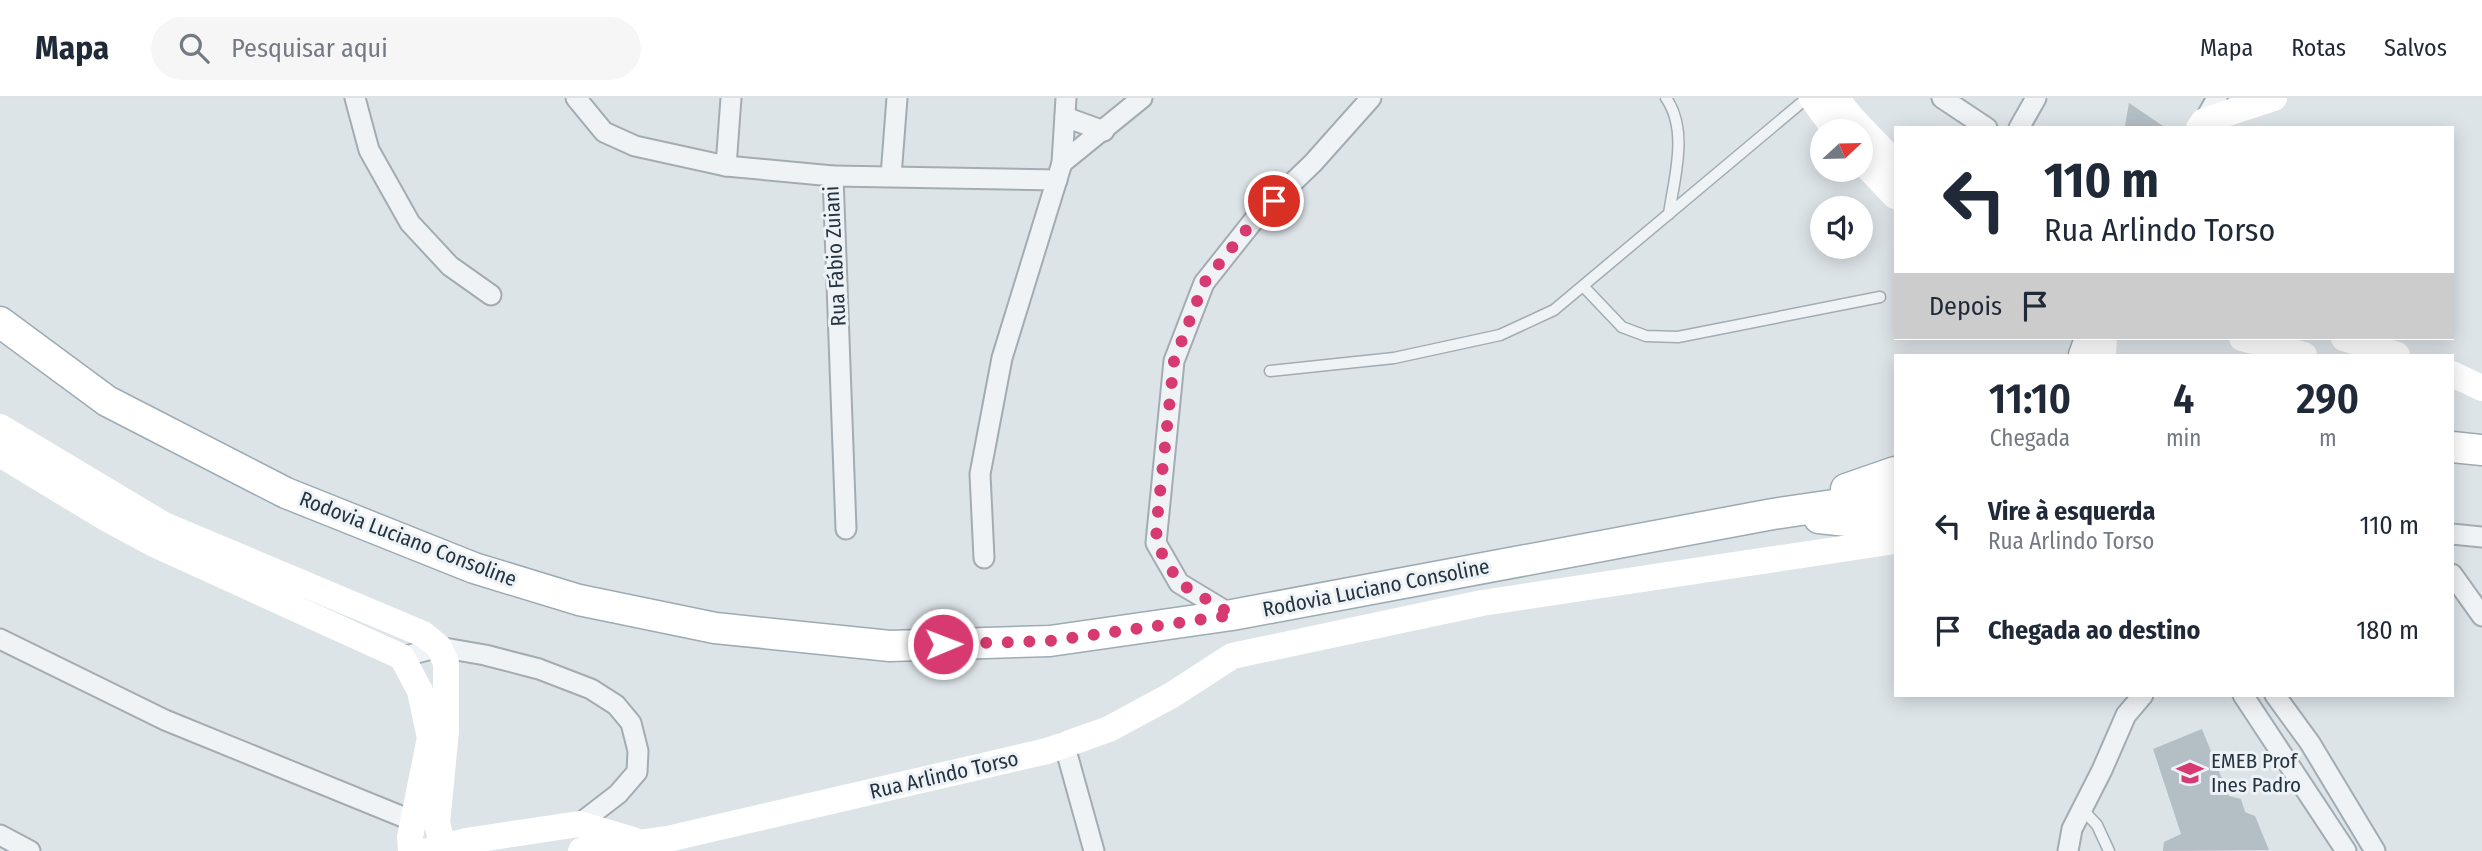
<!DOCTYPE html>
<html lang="pt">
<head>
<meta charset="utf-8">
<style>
  :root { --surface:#fff; --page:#f6f6f7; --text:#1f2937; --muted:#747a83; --line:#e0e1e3 }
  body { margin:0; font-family:"Fira Sans Condensed",sans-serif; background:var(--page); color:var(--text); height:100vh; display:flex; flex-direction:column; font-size:26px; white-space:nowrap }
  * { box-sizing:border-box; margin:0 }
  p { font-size:23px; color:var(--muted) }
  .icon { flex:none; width:38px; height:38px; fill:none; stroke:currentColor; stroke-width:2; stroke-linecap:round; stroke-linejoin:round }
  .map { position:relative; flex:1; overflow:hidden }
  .details { position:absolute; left:1894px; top:256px; width:560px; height:343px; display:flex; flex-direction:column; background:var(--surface); border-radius:0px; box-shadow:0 4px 18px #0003 }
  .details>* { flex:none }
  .guide { position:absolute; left:1894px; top:28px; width:560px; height:214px; border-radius:0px; box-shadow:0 4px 18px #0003; background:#fff; color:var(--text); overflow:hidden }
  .needle { width:46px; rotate:68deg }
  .buttons { position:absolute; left:1810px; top:21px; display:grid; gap:14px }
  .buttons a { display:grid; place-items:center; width:63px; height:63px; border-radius:50%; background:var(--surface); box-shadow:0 4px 18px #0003; font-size:35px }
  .pin { position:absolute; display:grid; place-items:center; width:60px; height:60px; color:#fff; margin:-30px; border:4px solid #fff; border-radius:50%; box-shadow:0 2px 7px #0007 }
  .me { position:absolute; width:77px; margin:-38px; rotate:89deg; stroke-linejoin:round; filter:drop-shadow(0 0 5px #0008) }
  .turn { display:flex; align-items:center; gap:24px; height:147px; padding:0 35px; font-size:32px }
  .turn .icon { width:91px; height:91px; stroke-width:2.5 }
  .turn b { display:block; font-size:49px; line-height:60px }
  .then { display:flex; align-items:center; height:66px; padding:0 35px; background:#0003; gap:14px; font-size:26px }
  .eta { display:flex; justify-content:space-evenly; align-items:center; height:119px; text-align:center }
  .eta b { font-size:42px; font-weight:600; line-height:49px }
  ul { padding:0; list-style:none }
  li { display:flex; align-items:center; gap:21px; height:105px; padding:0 35px }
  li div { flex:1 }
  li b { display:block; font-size:26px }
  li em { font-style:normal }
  header { display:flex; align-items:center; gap:42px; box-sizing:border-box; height:98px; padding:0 35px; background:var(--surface); border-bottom:2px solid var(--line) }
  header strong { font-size:33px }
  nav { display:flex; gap:38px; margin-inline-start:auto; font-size:24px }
  .search { width:490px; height:63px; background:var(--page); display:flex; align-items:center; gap:18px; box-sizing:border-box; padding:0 24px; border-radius:38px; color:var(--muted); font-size:26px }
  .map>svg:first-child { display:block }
  .building { fill:#b4bec5 }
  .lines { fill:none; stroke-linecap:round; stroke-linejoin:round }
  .lane-casing { stroke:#a2acb2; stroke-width:13 }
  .street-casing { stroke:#a2acb2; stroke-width:23 }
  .primary-casing { stroke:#9cabb4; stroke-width:33 }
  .lane { stroke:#f0f3f6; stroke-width:10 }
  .street { stroke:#f0f3f6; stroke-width:19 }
  .secondary { stroke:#fff; stroke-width:26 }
  .primary { stroke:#fff; stroke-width:30 }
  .route { stroke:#d63a70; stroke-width:12; stroke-dasharray:0 21.6 }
  .labels { text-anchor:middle; stroke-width:6; stroke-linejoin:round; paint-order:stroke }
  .street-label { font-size:21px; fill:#263440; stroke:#edf2f6 }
  .poi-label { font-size:21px; fill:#263440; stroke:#edf2f6; text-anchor:start }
</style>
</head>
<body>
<header>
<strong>Mapa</strong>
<div class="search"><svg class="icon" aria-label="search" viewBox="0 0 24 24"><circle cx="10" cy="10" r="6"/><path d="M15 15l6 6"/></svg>Pesquisar aqui</div>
<nav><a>Mapa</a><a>Rotas</a><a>Salvos</a></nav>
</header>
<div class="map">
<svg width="2482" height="753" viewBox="0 0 2482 753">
  <rect width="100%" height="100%" fill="#dde4e8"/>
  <g class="building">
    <polygon points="2129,5 2163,28 2162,30 2128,30 2125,28"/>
    <polygon points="2202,631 2229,698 2241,701 2245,714 2255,718 2269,752 2163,753 2164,744 2181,736 2153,651"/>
  </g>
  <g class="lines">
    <defs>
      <g id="lane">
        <path d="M 1666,0 C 1689,33 1674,80 1669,116"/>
        <polyline points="1583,188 1622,229 1646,238 1678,239 1880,199"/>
        <polyline points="1270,273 1394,260 1500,237 1554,212 1807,0"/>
        <polyline points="2082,711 2097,727 2109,753"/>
      </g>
      <g id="street">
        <polyline points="355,0 369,52 410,125 450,168 491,197"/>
        <polyline points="576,0 604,34 635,48 726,68 833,78 846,431"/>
        <polyline points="1942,0 1987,30"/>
        <polyline points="1065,19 1104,33"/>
        <polyline points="2204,23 2217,0"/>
        <polyline points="2019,30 2036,0"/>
        <polyline points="1062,65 1142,0"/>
        <polyline points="726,68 731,0"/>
        <polyline points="833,78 1057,82"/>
        <polyline points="891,78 897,0"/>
        <polyline points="2452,436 2482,439"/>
        <polyline points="984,460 980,376 1002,260 1062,65 1066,0"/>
        <polyline points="2452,476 2482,518"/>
        <polyline points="1232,517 1179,485 1156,445 1174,263 1204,185 1254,122 1313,65 1371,0"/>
        <polyline points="0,541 165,622 413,723"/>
        <polyline points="402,559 439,549 485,557 539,571 591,591 616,607 631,625 638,653 637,674 618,696 579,726"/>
        <polyline points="2243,597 2346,753"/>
        <polyline points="2275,597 2310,645 2375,753"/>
        <polyline points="1064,645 1094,753"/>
        <polyline points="0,737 30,753"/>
        <polyline points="2068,753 2072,731 2102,672 2126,617 2143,597"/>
      </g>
      <g id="primary">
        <polyline points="0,224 107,303 286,395 474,470 579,502 715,530 890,548 1050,543 1232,517 1773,416 1895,398"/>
        <polyline points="2084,257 2090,241"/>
        <polyline points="2452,349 2482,352"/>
        <polyline points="1846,391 1895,374"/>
        <polyline points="1819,420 1895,428"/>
      </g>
    </defs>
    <use href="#lane" class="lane-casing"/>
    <use href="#street" class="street-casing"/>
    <use href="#primary" class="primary-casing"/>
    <use href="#lane" class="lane"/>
    <use href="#street" class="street"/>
    <g class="secondary">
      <polyline points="1812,0 1836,33"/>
      <polyline points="1836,0 1851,19 1895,65"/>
      <polyline points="2199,30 2204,23 2274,0"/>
      <polyline points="1860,61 1895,98"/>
      <polyline points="2242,240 2304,257"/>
      <polyline points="2344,240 2397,257"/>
      <polyline points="2103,257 2104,240"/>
      <polyline points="2452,276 2482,290"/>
      <polyline points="0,329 164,427 423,536 439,549 446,565 446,633 437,725 444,753"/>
      <polyline points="0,356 104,419 156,447 402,559 420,593 430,640 410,739 411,753"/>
      <polyline points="428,753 466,743 579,726 633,742"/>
      <polyline points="581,753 668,741 1047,653 1109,631 1172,597 1232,558 1482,505 1895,443"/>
    </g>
    <use href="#primary" class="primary"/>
  </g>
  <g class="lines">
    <polyline class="route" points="943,546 1050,543 1233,517 1179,485 1156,445 1157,423 1174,263 1204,185 1254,122 1274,103"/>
  </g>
  <defs>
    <symbol id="school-bare" viewBox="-9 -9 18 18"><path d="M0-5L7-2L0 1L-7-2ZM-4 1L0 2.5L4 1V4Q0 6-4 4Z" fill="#d63a70" stroke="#edf2f6" stroke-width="2.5" paint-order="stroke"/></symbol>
  </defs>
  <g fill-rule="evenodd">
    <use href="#school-bare" x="2171" y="656" width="38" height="38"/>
  </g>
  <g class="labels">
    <g class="street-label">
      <text transform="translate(835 158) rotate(-93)" y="7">Rua Fábio Zuiani</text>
      <text transform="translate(408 441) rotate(21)" y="7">Rodovia Luciano Consoline</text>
      <text transform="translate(1376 490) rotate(-11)" y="7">Rodovia Luciano Consoline</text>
      <text transform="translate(944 677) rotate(-13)" y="7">Rua Arlindo Torso</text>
    </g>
    <g class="poi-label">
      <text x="2211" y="670">EMEB Prof<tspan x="2211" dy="24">Ines Padro</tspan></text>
    </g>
  </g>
</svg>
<div class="buttons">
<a><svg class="needle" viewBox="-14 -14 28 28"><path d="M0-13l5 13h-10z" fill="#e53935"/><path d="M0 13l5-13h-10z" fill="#747a83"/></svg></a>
<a><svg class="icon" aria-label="sound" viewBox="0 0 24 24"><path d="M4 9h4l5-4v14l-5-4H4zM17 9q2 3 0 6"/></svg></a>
</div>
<div class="pin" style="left:1274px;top:103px;background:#d93025"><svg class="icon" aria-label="arrive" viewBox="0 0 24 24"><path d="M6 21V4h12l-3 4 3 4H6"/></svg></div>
<svg class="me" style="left:943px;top:546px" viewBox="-20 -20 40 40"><circle r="17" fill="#d63a70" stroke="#fff" stroke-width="3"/><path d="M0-11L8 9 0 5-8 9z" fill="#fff"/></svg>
<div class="guide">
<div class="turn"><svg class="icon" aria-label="left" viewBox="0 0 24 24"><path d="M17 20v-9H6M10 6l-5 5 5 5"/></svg><div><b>110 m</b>Rua Arlindo Torso</div></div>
<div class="then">Depois<svg class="icon" aria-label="arrive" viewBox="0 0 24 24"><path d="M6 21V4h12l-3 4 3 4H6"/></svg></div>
</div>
<section class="details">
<div class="eta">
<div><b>11:10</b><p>Chegada</p></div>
<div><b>4</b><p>min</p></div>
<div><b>290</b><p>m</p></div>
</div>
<ul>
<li><svg class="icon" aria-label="left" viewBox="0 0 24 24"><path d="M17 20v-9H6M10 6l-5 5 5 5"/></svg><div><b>Vire à esquerda</b><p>Rua Arlindo Torso</p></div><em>110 m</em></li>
<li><svg class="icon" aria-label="arrive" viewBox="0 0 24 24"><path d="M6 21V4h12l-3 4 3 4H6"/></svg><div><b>Chegada ao destino</b></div><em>180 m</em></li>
</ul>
</section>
</div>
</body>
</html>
